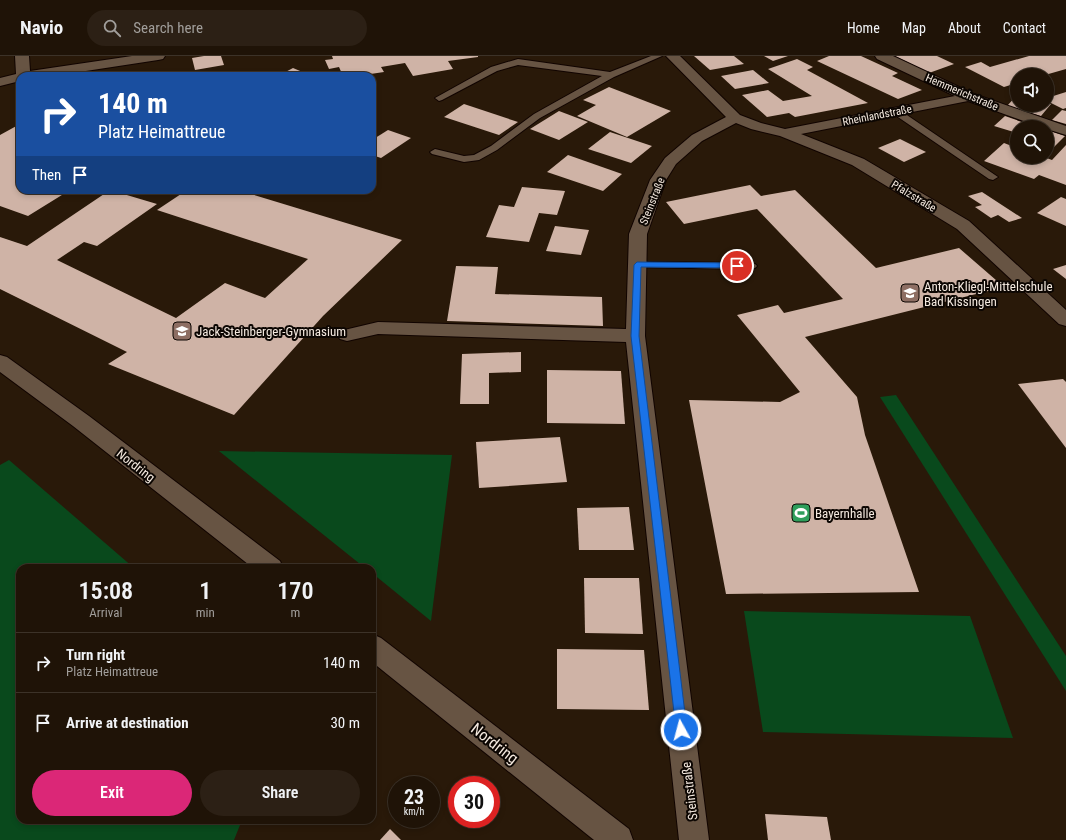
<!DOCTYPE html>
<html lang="en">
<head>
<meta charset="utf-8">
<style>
  :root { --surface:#1f1307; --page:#2c2015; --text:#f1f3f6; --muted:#a19e9b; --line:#3c3228; --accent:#db2777 }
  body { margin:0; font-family:"Roboto Condensed",sans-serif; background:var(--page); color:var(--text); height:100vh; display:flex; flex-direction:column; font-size:15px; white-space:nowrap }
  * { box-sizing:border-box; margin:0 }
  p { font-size:13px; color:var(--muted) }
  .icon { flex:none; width:22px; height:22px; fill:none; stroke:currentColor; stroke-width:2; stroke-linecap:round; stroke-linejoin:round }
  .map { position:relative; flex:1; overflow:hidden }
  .details { position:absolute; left:16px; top:508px; width:360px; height:260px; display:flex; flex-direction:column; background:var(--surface); border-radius:12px; box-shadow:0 2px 6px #0003,0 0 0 1px var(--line) }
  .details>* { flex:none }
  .top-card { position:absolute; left:16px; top:16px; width:360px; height:122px; border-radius:12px; box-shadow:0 2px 6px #0003,0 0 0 1px var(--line); background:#1a4fa0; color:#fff; overflow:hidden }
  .controls { position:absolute; left:1010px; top:12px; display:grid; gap:8px }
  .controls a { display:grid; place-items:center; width:44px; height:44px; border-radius:50%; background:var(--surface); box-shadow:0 2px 6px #0003,0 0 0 1px var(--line); font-size:20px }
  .speed { position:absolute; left:388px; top:720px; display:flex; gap:8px; font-size:20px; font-weight:700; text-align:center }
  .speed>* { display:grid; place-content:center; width:52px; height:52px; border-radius:50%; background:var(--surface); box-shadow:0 2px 6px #0003,0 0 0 1px var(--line); line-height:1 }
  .speed small { font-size:10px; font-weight:400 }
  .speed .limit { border:6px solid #d22; background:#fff; color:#111 }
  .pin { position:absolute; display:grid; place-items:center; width:34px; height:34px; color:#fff; margin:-17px; border:2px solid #fff; border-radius:50%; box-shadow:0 1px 4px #0007 }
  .me { position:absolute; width:44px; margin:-22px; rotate:353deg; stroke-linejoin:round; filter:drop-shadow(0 0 3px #0008) }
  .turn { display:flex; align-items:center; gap:14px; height:84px; padding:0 16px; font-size:18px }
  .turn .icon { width:52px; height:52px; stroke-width:2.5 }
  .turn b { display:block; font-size:28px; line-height:34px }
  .then { display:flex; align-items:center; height:38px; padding:0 16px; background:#0003; gap:8px; font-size:15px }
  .eta { display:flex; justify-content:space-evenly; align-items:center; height:68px; text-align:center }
  .eta b { font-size:24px; font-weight:600; line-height:28px }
  .cta { display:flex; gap:8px; margin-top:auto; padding:8px 16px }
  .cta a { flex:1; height:46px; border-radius:24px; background:var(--accent); color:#fff; font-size:16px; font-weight:600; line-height:46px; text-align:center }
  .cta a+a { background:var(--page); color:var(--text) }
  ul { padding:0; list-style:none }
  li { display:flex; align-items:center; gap:12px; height:60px; padding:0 16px; border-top:1px solid var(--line) }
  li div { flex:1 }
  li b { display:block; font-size:15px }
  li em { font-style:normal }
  header { display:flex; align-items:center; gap:24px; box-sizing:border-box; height:56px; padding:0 20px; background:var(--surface); border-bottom:1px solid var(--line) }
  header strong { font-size:19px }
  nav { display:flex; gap:22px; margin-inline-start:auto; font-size:14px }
  .search { width:280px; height:36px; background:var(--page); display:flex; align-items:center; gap:10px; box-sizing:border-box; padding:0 14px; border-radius:22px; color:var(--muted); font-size:15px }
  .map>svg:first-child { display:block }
  .green { fill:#09491c }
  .building { fill:#cfb3a6 }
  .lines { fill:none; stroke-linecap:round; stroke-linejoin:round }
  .service-casing { stroke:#110400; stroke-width:2 }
  .minor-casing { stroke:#110400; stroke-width:2 }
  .secondary-casing { stroke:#110400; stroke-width:2 }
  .service { fill:#675443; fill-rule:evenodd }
  .minor { fill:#675443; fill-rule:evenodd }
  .secondary { fill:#675443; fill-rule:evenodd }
  .route { fill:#1a73e8; stroke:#114b97 }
  .labels { text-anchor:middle; stroke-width:4; stroke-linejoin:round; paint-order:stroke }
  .far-street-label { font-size:11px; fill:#f4e9df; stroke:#0c0602 }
  .poi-label { font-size:13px; fill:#f4e9df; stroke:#0c0602; text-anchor:start }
  .street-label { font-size:13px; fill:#f4e9df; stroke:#0c0602 }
  .near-street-label { font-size:16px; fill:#f4e9df; stroke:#0c0602 }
</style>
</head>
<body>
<header>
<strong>Navio</strong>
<div class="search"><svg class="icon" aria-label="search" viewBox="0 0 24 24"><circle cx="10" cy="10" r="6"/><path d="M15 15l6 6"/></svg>Search here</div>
<nav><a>Home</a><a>Map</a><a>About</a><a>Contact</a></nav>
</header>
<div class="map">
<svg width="1066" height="784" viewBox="0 0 1066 784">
  <rect width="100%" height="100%" fill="#291909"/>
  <g class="green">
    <polygon points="896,339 1066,600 1066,635 880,341"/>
    <polygon points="219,395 452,399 431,565 372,517 372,512 365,512"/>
    <polygon points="9,404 134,512 20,512 20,764 242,764 234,784 0,784 0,409"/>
    <polygon points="744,555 970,560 1013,682 763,676"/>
  </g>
  <g class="building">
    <polygon points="204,0 221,0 224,9 195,14 192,2"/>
    <polygon points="332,0 478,0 478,1 448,5 453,13 413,20 405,7 381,11 384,16 357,20 343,20 339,11 329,13 325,4 333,3"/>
    <polygon points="694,0 734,0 744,8 710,14"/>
    <polygon points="764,0 788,0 773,5"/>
    <polygon points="829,0 861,0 898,17 892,20 922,34 898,43 817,5"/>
    <polygon points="895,0 937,0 954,8 929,17"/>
    <polygon points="1029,0 1066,0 1066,13 1045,19 1017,19 1017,27 1004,31 965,11 981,6 990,11"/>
    <polygon points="797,3 813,11 807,14 868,47 795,61 789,57 767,61 742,39 768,34 783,45 812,40 768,13"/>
    <polygon points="293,12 312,20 278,20"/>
    <polygon points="753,14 769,27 735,33 721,20"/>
    <polygon points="609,31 671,55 627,81 577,60 596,49 583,44"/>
    <polygon points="1066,36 1066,52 1063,53 1047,45 1047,42"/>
    <polygon points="1017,39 1017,49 1047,49 1047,47 1051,48 1041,60 1007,50"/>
    <polygon points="464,48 518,66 499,79 444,61"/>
    <polygon points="1062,54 1066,55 1066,68 1052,64"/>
    <polygon points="559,55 588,66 559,84 530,73"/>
    <polygon points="1005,60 1036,71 1017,71 1017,77 994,70"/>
    <polygon points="20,68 20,134 70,134 28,160 0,150 0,79"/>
    <polygon points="388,74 411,82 381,102 372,99 372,84"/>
    <polygon points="1047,74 1065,80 1049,96 1047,96"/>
    <polygon points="610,76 652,90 631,107 588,93"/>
    <polygon points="900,83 926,96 904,106 878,92"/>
    <polygon points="1004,87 1017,92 1017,101 1044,101 1052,104 1066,89 1066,129 1039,119 1034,123 984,105"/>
    <polygon points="568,99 622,118 603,135 547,116"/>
    <polygon points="750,129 761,140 795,134 876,212 959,192 1004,231 805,281 857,341 865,379 919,536 726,538 689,344 780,346 800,336 737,259 778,249 784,257 843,243 757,153 684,168 666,146"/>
    <polygon points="522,131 565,135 557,159 539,157 529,186 486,181 499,149 514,151"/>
    <polygon points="110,134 157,148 97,190 84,186 57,204 176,262 225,227 265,242 308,203 157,154 187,134 238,134 402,184 323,260 234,359 108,308 127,296 0,233 0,181 27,190"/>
    <polygon points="126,134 147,134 141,139"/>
    <polygon points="982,136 1022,162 1009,166 998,159 991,162 975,151 982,149 968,140"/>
    <polygon points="1061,141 1066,143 1066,170 1037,157"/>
    <polygon points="555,170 589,174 581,199 546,195"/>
    <polygon points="1066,209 1066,223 1053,213"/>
    <polygon points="456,210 498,211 495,238 602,241 603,270 447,265"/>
    <polygon points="521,296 521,316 489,317 489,348 460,348 462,298"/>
    <polygon points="547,314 621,315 625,368 547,367"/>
    <polygon points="1063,323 1066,326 1066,392 1018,328"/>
    <polygon points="560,381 567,426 479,432 476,386"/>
    <polygon points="629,451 634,494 579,494 577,452"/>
    <polygon points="584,522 639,522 643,578 585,577"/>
    <polygon points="557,593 644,594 649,654 557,653"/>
    <polygon points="765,758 827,761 831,784 768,784"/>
    <polygon points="390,773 401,784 380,784"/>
  </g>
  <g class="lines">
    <defs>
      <g id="service">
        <polygon points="651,0 662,0 614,21 540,62 497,94 479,104 464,106 432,98 430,96 435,93 464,100 474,99 491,90 534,58 602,20 518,9 497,15 442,44 439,45 435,42 491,11 518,3 610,16"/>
        <polygon points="895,52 898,53 998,121 993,124 989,123 892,57 890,55 892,53"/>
        <polygon points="637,206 751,207 755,208 757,210 755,212 751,213 633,211 631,209 633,207"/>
      </g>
      <g id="minor">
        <polygon points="15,0 29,0 30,15 132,0 165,0 163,3 158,4 53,20 20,20 20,25 0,30 0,22 16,18"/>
        <polygon points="666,0 680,0 740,59 761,67 785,73 955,40 877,3 875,0 893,0 974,38 1066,70 1066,79 1047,73 1047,71 1040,71 968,45 801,78 864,103 969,165 1066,254 1066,270 1059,268 957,173 852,109 780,80 751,73 736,67 702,85 676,108 666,124 647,178 645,280 709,784 679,784 626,286 378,278 347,285 340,283 337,279 340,275 378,266 626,273 629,178 650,124 665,102 692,79 726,61"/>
      </g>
      <g id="secondary">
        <polygon points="0,299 7,301 89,360 280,505 283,512 253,512 73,370 0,316"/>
        <polygon points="372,578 381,582 629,773 633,784 594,784 372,606"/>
      </g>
    </defs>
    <use href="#service" class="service-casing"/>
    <use href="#minor" class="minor-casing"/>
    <use href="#secondary" class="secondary-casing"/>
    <use href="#service" class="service"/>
    <use href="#minor" class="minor"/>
    <use href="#secondary" class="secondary"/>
  </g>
  <polygon class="route" points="637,206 737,207 741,210 737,212 641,211 639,280 687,674 686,678 681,679 677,678 676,674 631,280 634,209"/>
  <defs>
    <symbol id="school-square" viewBox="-11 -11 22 22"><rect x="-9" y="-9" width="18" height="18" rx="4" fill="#8d6e63" stroke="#0c0602"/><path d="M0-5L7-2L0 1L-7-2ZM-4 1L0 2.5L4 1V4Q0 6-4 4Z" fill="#fff"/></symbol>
    <symbol id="stadium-square" viewBox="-11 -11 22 22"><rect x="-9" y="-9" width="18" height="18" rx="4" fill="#2e9e5b" stroke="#0c0602"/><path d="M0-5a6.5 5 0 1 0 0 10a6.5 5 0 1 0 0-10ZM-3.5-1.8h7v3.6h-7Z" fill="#fff"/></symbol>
  </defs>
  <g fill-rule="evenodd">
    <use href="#school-square" x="899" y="226" width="22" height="22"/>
    <use href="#school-square" x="171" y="264" width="22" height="22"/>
    <use href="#stadium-square" x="790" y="446" width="22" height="22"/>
  </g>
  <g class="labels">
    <g class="far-street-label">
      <text transform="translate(962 36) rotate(23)" y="4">Hemmerichstraße</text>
      <text transform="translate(877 59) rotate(-11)" y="4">Rheinlandstraße</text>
      <text transform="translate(914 140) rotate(31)" y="4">Pfalzstraße</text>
      <text transform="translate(652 145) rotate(-68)" y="4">Steinstraße</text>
    </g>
    <g class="poi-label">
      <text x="924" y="235">Anton-Kliegl-Mittelschule<tspan x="924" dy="15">Bad Kissingen</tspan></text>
      <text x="196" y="280">Jack-Steinberger-Gymnasium</text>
      <text x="815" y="462">Bayernhalle</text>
    </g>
    <g class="street-label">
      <text transform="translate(136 409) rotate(38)" y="5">Nordring</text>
      <text transform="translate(689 735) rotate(-97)" y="5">Steinstraße</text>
    </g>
    <g class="near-street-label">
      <text transform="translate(495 687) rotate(38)" y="6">Nordring</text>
    </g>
  </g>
</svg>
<div class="controls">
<a><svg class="icon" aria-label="sound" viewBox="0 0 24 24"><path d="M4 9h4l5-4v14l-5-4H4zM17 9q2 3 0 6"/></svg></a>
<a><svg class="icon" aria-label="search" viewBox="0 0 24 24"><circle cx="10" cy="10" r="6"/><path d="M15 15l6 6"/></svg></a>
</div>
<div class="speed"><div>23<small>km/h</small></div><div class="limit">30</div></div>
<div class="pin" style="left:737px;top:210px;background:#d93025"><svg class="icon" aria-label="arrive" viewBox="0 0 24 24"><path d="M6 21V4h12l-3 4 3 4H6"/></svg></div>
<svg class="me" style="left:681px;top:674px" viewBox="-20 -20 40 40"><circle r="17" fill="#1a73e8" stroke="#fff" stroke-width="3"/><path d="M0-11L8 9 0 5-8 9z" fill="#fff"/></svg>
<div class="top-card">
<div class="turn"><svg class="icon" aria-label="right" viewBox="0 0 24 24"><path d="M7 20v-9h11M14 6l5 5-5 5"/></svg><div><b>140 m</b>Platz Heimattreue</div></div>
<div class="then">Then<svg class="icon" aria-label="arrive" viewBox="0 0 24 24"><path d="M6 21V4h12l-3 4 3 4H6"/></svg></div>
</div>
<section class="details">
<div class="eta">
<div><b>15:08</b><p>Arrival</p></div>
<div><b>1</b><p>min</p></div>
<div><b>170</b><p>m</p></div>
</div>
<ul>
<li><svg class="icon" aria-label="right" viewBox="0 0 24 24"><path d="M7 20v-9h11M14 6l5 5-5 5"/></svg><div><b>Turn right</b><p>Platz Heimattreue</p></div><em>140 m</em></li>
<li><svg class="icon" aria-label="arrive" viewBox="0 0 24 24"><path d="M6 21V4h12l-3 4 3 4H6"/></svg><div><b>Arrive at destination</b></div><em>30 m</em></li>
</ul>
<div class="cta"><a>Exit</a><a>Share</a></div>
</section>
</div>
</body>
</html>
